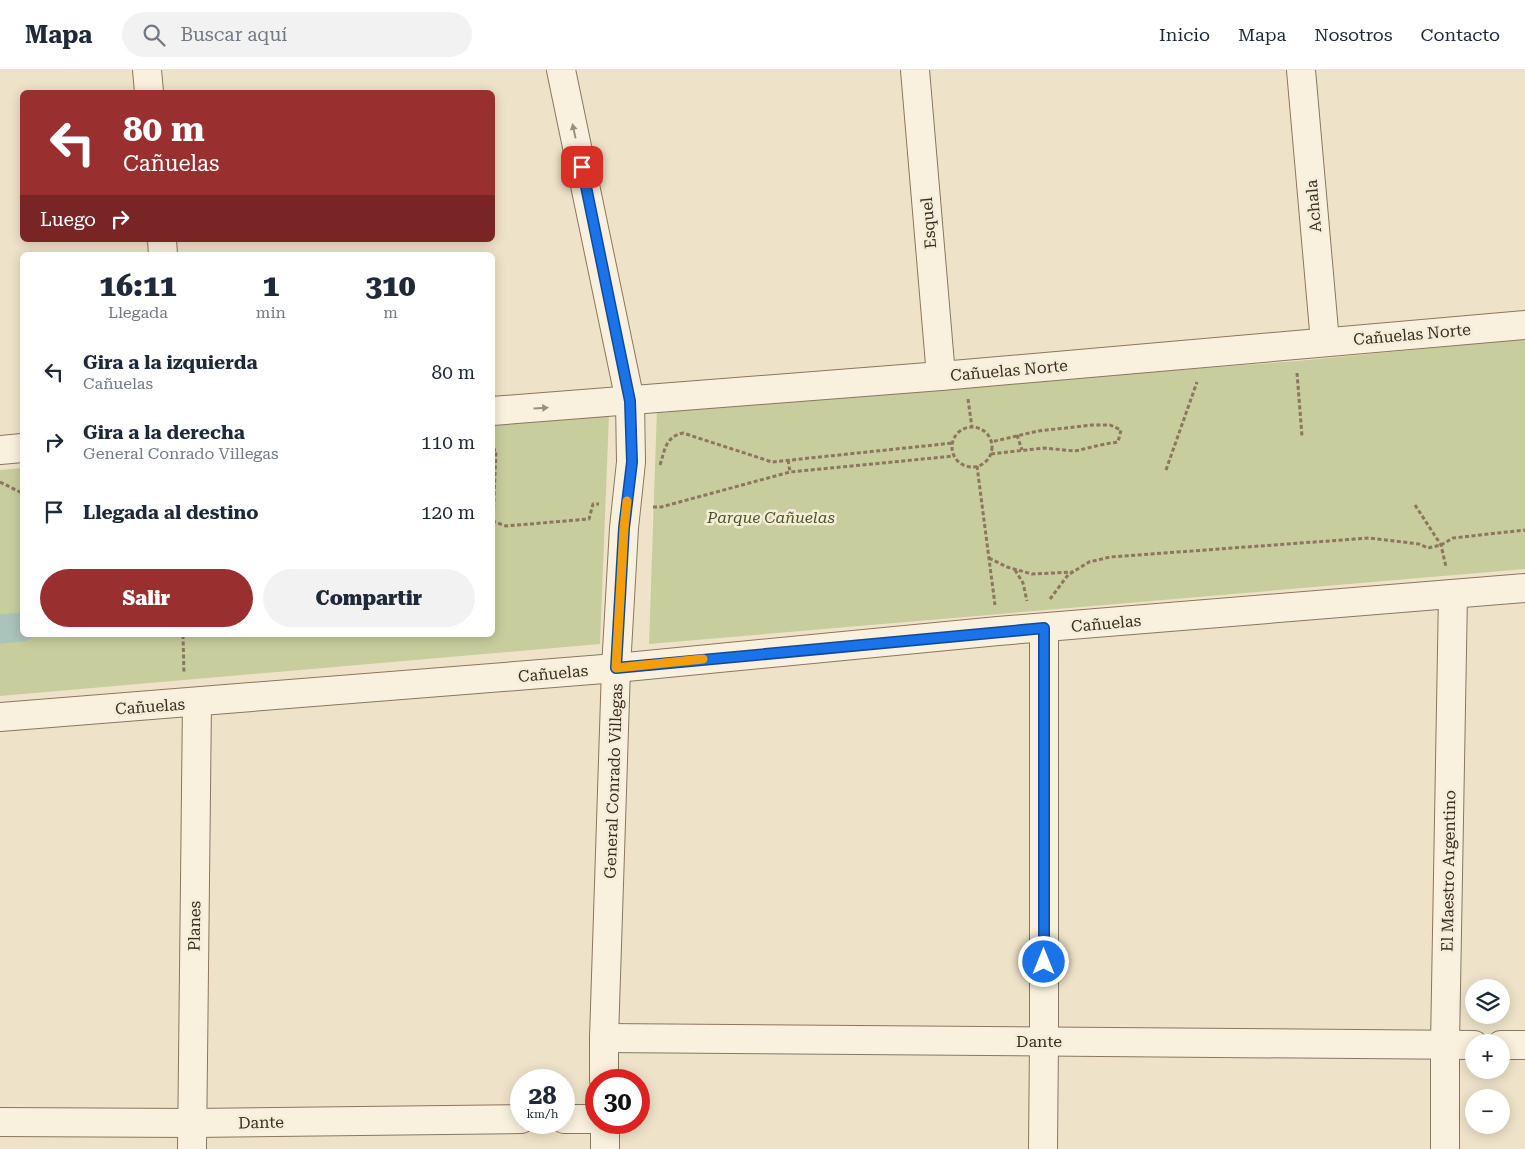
<!DOCTYPE html>
<html lang="es">
<head>
<meta charset="utf-8">
<style>
  :root { --surface:#fff; --page:#f2f2f3; --text:#1f2937; --muted:#747a83; --line:#e0e1e3; --accent:#992f2f }
  body { margin:0; font-family:"Roboto Serif",serif; background:var(--page); color:var(--text); height:100vh; display:flex; flex-direction:column; font-size:19px; white-space:nowrap }
  * { box-sizing:border-box; margin:0 }
  p { font-size:16px; color:var(--muted) }
  .icon { flex:none; width:28px; height:28px; fill:none; stroke:currentColor; stroke-width:2; stroke-linecap:round; stroke-linejoin:round }
  .map { position:relative; flex:1; overflow:hidden }
  .side { position:absolute; left:20px; top:182px; width:475px; height:385px; display:flex; flex-direction:column; background:var(--surface); border-radius:8px; box-shadow:0 2px 12px #0003 }
  .side>* { flex:none }
  .guide { position:absolute; left:20px; top:20px; width:475px; height:152px; border-radius:8px; box-shadow:0 2px 12px #0003; background:#992f2f; color:#fff; overflow:hidden }
  .fabs { position:absolute; left:1465px; top:909px; display:grid; gap:10px }
  .fabs a { display:grid; place-items:center; width:45px; height:45px; border-radius:50%; background:var(--surface); box-shadow:0 2px 12px #0003; font-size:25px }
  .speed { position:absolute; left:510px; top:999px; display:flex; gap:10px; font-size:25px; font-weight:700; text-align:center }
  .speed>* { display:grid; place-content:center; width:65px; height:65px; border-radius:50%; background:var(--surface); box-shadow:0 2px 12px #0003; line-height:1 }
  .speed small { font-size:12px; font-weight:400 }
  .speed .limit { border:8px solid #d22; background:#fff; color:#111 }
  .pin { position:absolute; display:grid; place-items:center; width:42px; height:42px; color:#fff; margin:-21px; border-radius:10px; box-shadow:0 2px 8px #0006 }
  .me { position:absolute; width:55px; margin:-28px; rotate:0deg; stroke-linejoin:round; filter:drop-shadow(0 0 4px #0008) }
  .turn { display:flex; align-items:center; gap:18px; height:105px; padding:0 20px; font-size:22px }
  .turn .icon { width:65px; height:65px; stroke-width:2.5 }
  .turn b { display:block; font-size:35px; line-height:42px }
  .then { display:flex; align-items:center; height:48px; padding:0 20px; background:#0003; gap:10px; font-size:19px }
  .eta { display:flex; justify-content:space-evenly; align-items:center; height:85px; text-align:center }
  .eta b { font-size:30px; font-weight:800; line-height:35px }
  .primary-button { display:flex; gap:10px; margin-top:auto; padding:10px 20px }
  .primary-button a { flex:1; height:58px; border-radius:30px; background:var(--accent); color:#fff; font-size:20px; font-weight:800; line-height:58px; text-align:center }
  .primary-button a+a { background:var(--page); color:var(--text) }
  ul { padding:0; list-style:none }
  li { display:flex; align-items:center; gap:15px; height:70px; padding:0 20px }
  li div { flex:1 }
  li b { display:block; font-size:19px }
  li em { font-style:normal }
  header { display:flex; align-items:center; gap:30px; box-sizing:border-box; height:70px; padding:0 25px; background:var(--surface); border-bottom:1px solid var(--line) }
  header strong { font-size:24px }
  nav { display:flex; gap:28px; margin-inline-start:auto; font-size:18px }
  .search { width:350px; height:45px; background:var(--page); display:flex; align-items:center; gap:12px; box-sizing:border-box; padding:0 18px; border-radius:28px; color:var(--muted); font-size:19px }
  .map>svg:first-child { display:block }
  .green { fill:#c7cd9d }
  .lines { fill:none; stroke-linecap:round; stroke-linejoin:round }
  .canal { stroke:#aac3bb; stroke-width:29 }
  .minor-casing { stroke:#8b765e; stroke-width:30 }
  .path { stroke:#8b765e; stroke-width:3; stroke-dasharray:4 2.5; stroke-linecap:butt }
  .minor { stroke:#f9f1dd; stroke-width:28 }
  .oneway { fill:#9a907f }
  .route-casing { stroke:#114b97; stroke-width:12 }
  .route { stroke:#1a73e8; stroke-width:9 }
  .slow { stroke:#f59e0b; stroke-width:9 }
  .labels { text-anchor:middle; stroke-width:5; stroke-linejoin:round; paint-order:stroke }
  .street-label { font-size:16px; fill:#3b2e21; stroke:#f6edd9 }
  .park-label { font-size:16px; font-style:italic; fill:#4b5728; stroke:#f6edd9 }
</style>
</head>
<body>
<header>
<strong>Mapa</strong>
<div class="search"><svg class="icon" aria-label="search" viewBox="0 0 24 24"><circle cx="10" cy="10" r="6"/><path d="M15 15l6 6"/></svg>Buscar aquí</div>
<nav><a>Inicio</a><a>Mapa</a><a>Nosotros</a><a>Contacto</a></nav>
</header>
<div class="map">
<svg width="1525" height="1079" viewBox="0 0 1525 1079">
  <rect width="100%" height="100%" fill="#eee3c9"/>
  <g class="green">
    <polygon points="1525,269 1525,499 649,574 657,339 1297,291"/>
    <polygon points="609,344 600,574 0,626 0,400 22,398 22,565 492,565 493,356"/>
  </g>
  <g class="lines">
    <polyline class="canal" points="0,559 22,557"/>
    <defs>
      <g id="minor">
        <polyline points="147,0 149,22"/>
        <polyline points="561,0 630,331 631,392 624,458 616,598 604,968 604,1010"/>
        <polyline points="915,0 941,306"/>
        <polyline points="1301,0 1325,272"/>
        <polyline points="162,170 163,185"/>
        <polyline points="492,341 941,306 1525,255"/>
        <polyline points="0,380 22,378"/>
        <polyline points="0,647 616,598 998,561 1525,518"/>
        <polyline points="604,968 1474,975"/>
        <polyline points="1501,975 1525,975"/>
        <polyline points="564,1049 596,1049"/>
        <polyline points="0,1052 192,1053 521,1049"/>
        <polyline points="192,1079 197,632"/>
        <polyline points="605,1079 605,1052"/>
        <polyline points="1043,1079 1044,971 1044,558"/>
        <polyline points="1445,1079 1445,975 1453,524"/>
      </g>
    </defs>
    <use href="#minor" class="minor-casing"/>
    <g class="path">
      <polyline points="1297,303 1302,366"/>
      <polyline points="968,329 972,358"/>
      <circle cx="972" cy="377" r="20"/>
      <polyline points="1017,365 1022,380"/>
      <polyline points="492,380 496,380 493,451"/>
      <polyline points="991,384 1044,378 1075,381 1105,374 1118,372 1121,360 1110,355 1093,355 1038,361 991,372"/>
      <polyline points="788,390 790,402"/>
      <path d="M 660,395 C 665,380 665,367 683,363 L 772,392 L 953,373"/>
      <polyline points="977,396 995,535"/>
      <polyline points="1166,400 1197,312"/>
      <polyline points="0,412 22,423"/>
      <polyline points="1415,435 1441,475 1446,497"/>
      <polyline points="653,437 661,437 790,402 954,386"/>
      <polyline points="492,451 506,456 589,449 593,434 599,434"/>
      <polyline points="989,488 1007,497 1032,504 1073,502"/>
      <polyline points="1015,500 1023,513 1027,531"/>
      <polyline points="1050,529 1068,505 1089,492 1110,487 1369,468 1419,474 1428,478 1441,475 1453,468 1525,460"/>
      <polyline points="183,565 184,604"/>
    </g>
    <use href="#minor" class="minor"/>
  </g>
  <defs><path id="oneway-solid" d="M-6-.8H1V-3.2L6.5 0L1 3.2V.8H-6Z" transform="scale(1.25)"/></defs>
  <g class="oneway">
    <use href="#oneway-solid" transform="translate(574 61) rotate(-102)"/>
    <use href="#oneway-solid" transform="translate(541 338) rotate(-4)"/>
  </g>
  <g class="lines">
    <defs>
      <polyline id="route" points="582,97 630,331 632,392 624,458 616,598 1044,558 1044,892"/>
    </defs>
    <use href="#route" class="route-casing"/>
    <use href="#route" class="route"/>
    <polyline class="slow" points="627,431 624,458 616,598 703,589"/>
  </g>
  <g class="labels">
    <g class="street-label">
      <text transform="translate(1313 136) rotate(-95)" y="6">Achala</text>
      <text transform="translate(928 153) rotate(-95)" y="6">Esquel</text>
      <text transform="translate(1412 264) rotate(-5)" y="6">Cañuelas Norte</text>
      <text transform="translate(1009 300) rotate(-5)" y="6">Cañuelas Norte</text>
      <text transform="translate(1106 553) rotate(-5)" y="6">Cañuelas</text>
      <text transform="translate(553 603) rotate(-5)" y="6">Cañuelas</text>
      <text transform="translate(150 636) rotate(-4)" y="6">Cañuelas</text>
      <text transform="translate(613 711) rotate(-88)" y="6">General Conrado Villegas</text>
      <text transform="translate(1448 801) rotate(-89)" y="6">El Maestro Argentino</text>
      <text transform="translate(194 856) rotate(-89)" y="6">Planes</text>
      <text x="1039" y="977">Dante</text>
      <text transform="translate(261 1052) rotate(-1)" y="6">Dante</text>
    </g>
    <g class="park-label">
      <text x="771" y="453">Parque Cañuelas</text>
    </g>
  </g>
</svg>
<div class="fabs">
<a><svg class="icon" aria-label="layers" viewBox="0 0 24 24"><path d="M12 4l9 5-9 5-9-5zM3 14l9 5 9-5"/></svg></a>
<a>+</a>
<a>−</a>
</div>
<div class="speed"><div>28<small>km/h</small></div><div class="limit">30</div></div>
<div class="pin" style="left:582px;top:97px;background:#d93025"><svg class="icon" aria-label="arrive" viewBox="0 0 24 24"><path d="M6 21V4h12l-3 4 3 4H6"/></svg></div>
<svg class="me" style="left:1044px;top:892px" viewBox="-20 -20 40 40"><circle r="17" fill="#1a73e8" stroke="#fff" stroke-width="3"/><path d="M0-11L8 9 0 5-8 9z" fill="#fff"/></svg>
<div class="guide">
<div class="turn"><svg class="icon" aria-label="left" viewBox="0 0 24 24"><path d="M17 20v-9H6M10 6l-5 5 5 5"/></svg><div><b>80 m</b>Cañuelas</div></div>
<div class="then">Luego<svg class="icon" aria-label="right" viewBox="0 0 24 24"><path d="M7 20v-9h11M14 6l5 5-5 5"/></svg></div>
</div>
<section class="side">
<div class="eta">
<div><b>16:11</b><p>Llegada</p></div>
<div><b>1</b><p>min</p></div>
<div><b>310</b><p>m</p></div>
</div>
<ul>
<li><svg class="icon" aria-label="left" viewBox="0 0 24 24"><path d="M17 20v-9H6M10 6l-5 5 5 5"/></svg><div><b>Gira a la izquierda</b><p>Cañuelas</p></div><em>80 m</em></li>
<li><svg class="icon" aria-label="right" viewBox="0 0 24 24"><path d="M7 20v-9h11M14 6l5 5-5 5"/></svg><div><b>Gira a la derecha</b><p>General Conrado Villegas</p></div><em>110 m</em></li>
<li><svg class="icon" aria-label="arrive" viewBox="0 0 24 24"><path d="M6 21V4h12l-3 4 3 4H6"/></svg><div><b>Llegada al destino</b></div><em>120 m</em></li>
</ul>
<div class="primary-button"><a>Salir</a><a>Compartir</a></div>
</section>
</div>
</body>
</html>
